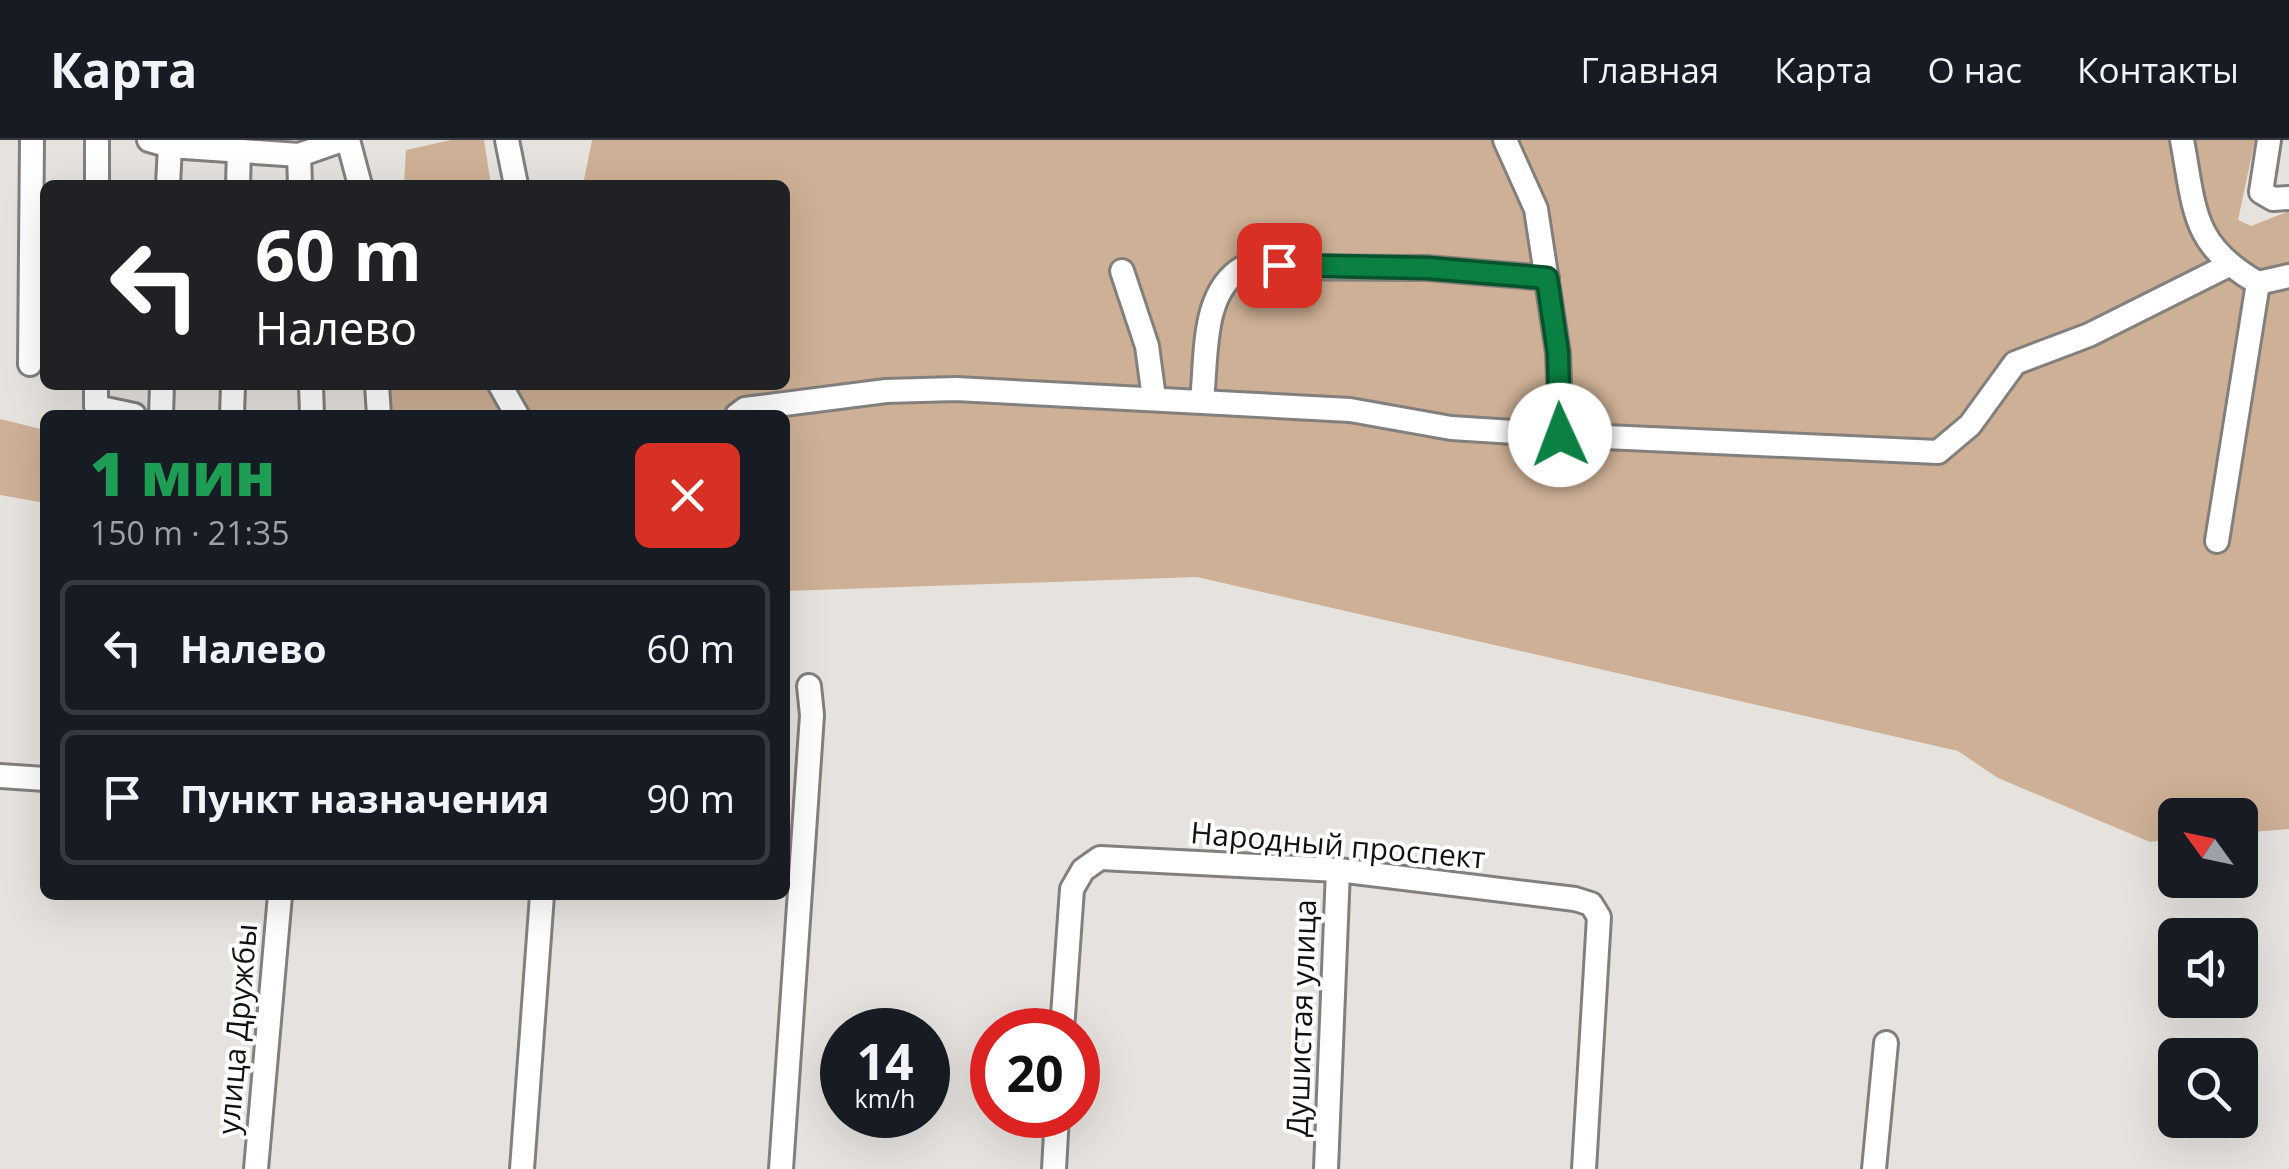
<!DOCTYPE html>
<html lang="ru">
<head>
<meta charset="utf-8">
<style>
  :root { --surface:#171b24; --page:#20242c; --text:#f1f3f6; --muted:#9ea1a6; --line:#363941 }
  body { margin:0; font-family:"Open Sans",sans-serif; background:var(--page); color:var(--text); height:100vh; display:flex; flex-direction:column; font-size:38px; white-space:nowrap }
  * { box-sizing:border-box; margin:0 }
  p { font-size:32px; color:var(--muted) }
  .icon { flex:none; width:55px; height:55px; fill:none; stroke:currentColor; stroke-width:2; stroke-linecap:round; stroke-linejoin:round }
  .map { position:relative; flex:1; overflow:hidden }
  .side { position:absolute; left:40px; top:270px; width:750px; height:490px; display:flex; flex-direction:column; background:var(--surface); border-radius:15px; box-shadow:0 10px 40px #0002 }
  .side>* { flex:none }
  .guide { position:absolute; left:40px; top:40px; width:750px; height:210px; border-radius:15px; box-shadow:0 10px 40px #0002; background:#202124; color:#fff; overflow:hidden }
  .needle { width:65px; rotate:303deg }
  .fabs { position:absolute; left:2158px; top:658px; display:grid; gap:20px }
  .fabs a { display:grid; place-items:center; width:100px; height:100px; border-radius:15px; background:var(--surface); box-shadow:0 10px 40px #0002; font-size:50px }
  .speed { position:absolute; left:820px; top:868px; display:flex; gap:20px; font-size:50px; font-weight:700; text-align:center }
  .speed>* { display:grid; place-content:center; width:130px; height:130px; border-radius:50%; background:var(--surface); box-shadow:0 10px 40px #0002; line-height:1 }
  .speed small { font-size:25px; font-weight:400 }
  .speed .limit { border:15px solid #d22; background:#fff; color:#111 }
  .pin { position:absolute; display:grid; place-items:center; width:85px; height:85px; color:#fff; margin:-42px; border-radius:20px; box-shadow:0 5px 15px #0006 }
  .me { position:absolute; width:110px; margin:-55px; rotate:358deg; stroke-linejoin:round; filter:drop-shadow(0 0 8px #0008) }
  .turn { display:flex; align-items:center; gap:35px; height:210px; padding:0 50px; font-size:45px }
  .turn .icon { width:130px; height:130px; stroke-width:2.5 }
  .turn b { display:block; font-size:70px; line-height:85px }
  .round { display:grid; place-items:center; flex:none; width:105px; height:105px; border-radius:15px; background:var(--page) }
  .summary { display:flex; align-items:center; justify-content:space-between; height:170px; padding:0 50px }
  h1 { font-size:60px; font-weight:800; line-height:75px; color:#1e9e55 }
  ul { padding:0; list-style:none }
  li { display:flex; align-items:center; gap:30px; height:135px; margin:0 20px 15px; padding:0 30px; border:5px solid var(--line); border-radius:15px }
  li div { flex:1 }
  li b { display:block; font-size:38px }
  li em { font-style:normal }
  header { display:flex; align-items:center; gap:60px; box-sizing:border-box; height:140px; padding:0 50px; background:var(--surface); border-bottom:2px solid var(--line) }
  header strong { font-size:48px }
  nav { display:flex; gap:55px; margin-inline-start:auto; font-size:35px }
  .map>svg:first-child { display:block }
  .green { fill:#cdb095 }
  .lines { fill:none; stroke-linecap:round; stroke-linejoin:round }
  .minor-casing { stroke:#837f7c; stroke-width:28 }
  .minor { stroke:#fff; stroke-width:22 }
  .route-casing { stroke:#07532c; stroke-width:25 }
  .route { stroke:#0b8043; stroke-width:18 }
  .labels { text-anchor:middle; stroke-width:8; stroke-linejoin:round; paint-order:stroke }
  .street-label { font-size:30px; fill:#121110; stroke:#fff }
</style>
</head>
<body>
<header>
<strong>Карта</strong>
<nav><a>Главная</a><a>Карта</a><a>О нас</a><a>Контакты</a></nav>
</header>
<div class="map">
<svg width="2289" height="1029" viewBox="0 0 2289 1029">
  <rect width="100%" height="100%" fill="#e6e3df"/>
  <g class="green">
    <polygon points="451,0 484,0 491,45 404,45 406,10"/>
    <polygon points="592,0 2255,0 2238,80 2251,86 2289,71 2289,689 2240,693 2240,675 2175,675 2175,699 2150,702 1998,638 1958,611 1197,437 785,451 785,275 389,275 388,245 785,245 785,45 583,45"/>
    <polygon points="0,279 45,290 45,363 0,355"/>
  </g>
  <g class="lines">
    <defs>
      <g id="minor">
        <polyline points="149,0 170,6 299,15 342,0"/>
        <polyline points="348,0 360,45"/>
        <polyline points="507,0 516,45"/>
        <polyline points="1505,0 1536,69 1558,213 1561,295"/>
        <path d="M 2182,0 C 2195,69 2191,105 2258,143 L 2289,136"/>
        <polyline points="2269,0 2261,52 2273,59 2289,58"/>
        <polyline points="299,15 300,45"/>
        <polyline points="97,45 97,0"/>
        <polyline points="168,45 170,6"/>
        <polyline points="238,45 239,10"/>
        <polyline points="1122,131 1147,206 1154,258"/>
        <polyline points="30,224 32,0"/>
        <polyline points="96,245 96,267 134,275"/>
        <polyline points="311,245 312,275"/>
        <polyline points="377,245 379,275"/>
        <polyline points="500,245 517,275"/>
        <path d="M 1202,260 C 1207,215 1201,151 1244,127 L 1427,128 L 1547,138"/>
        <polyline points="161,275 162,245"/>
        <polyline points="232,275 233,245"/>
        <polyline points="737,275 745,269 886,251 956,249 1350,270 1451,288 1561,295 1938,312 1970,285 2015,223 2089,195 2227,126"/>
        <polyline points="2217,401 2258,143"/>
        <polyline points="0,636 45,639"/>
        <polyline points="1062,890 1072,749 1083,730 1100,718 1338,730 1575,759 1591,764 1599,777 1584,1029"/>
        <polyline points="256,1029 280,755"/>
        <polyline points="522,1029 542,755"/>
        <polyline points="781,1029 812,575 809,546"/>
        <polyline points="1054,1029 1057,975"/>
        <polyline points="1326,1029 1338,730"/>
        <polyline points="1874,1029 1886,903"/>
      </g>
    </defs>
    <use href="#minor" class="minor-casing"/>
    <use href="#minor" class="minor"/>
  </g>
  <g class="lines">
    <defs>
      <polyline id="route" points="1279,125 1427,128 1547,138 1558,213 1560,295"/>
    </defs>
    <use href="#route" class="route-casing"/>
    <use href="#route" class="route"/>
  </g>
  <g class="labels">
    <g class="street-label">
      <text transform="translate(1338 706) rotate(5)" y="10">Народный проспект</text>
      <text transform="translate(1302 878) rotate(-88)" y="10">Душистая улица</text>
      <text transform="translate(238 889) rotate(-85)" y="10">улица Дружбы</text>
    </g>
  </g>
</svg>
<div class="fabs">
<a><svg class="needle" viewBox="-14 -14 28 28"><path d="M0-13l5 13h-10z" fill="#e53935"/><path d="M0 13l5-13h-10z" fill="#9ea1a6"/></svg></a>
<a><svg class="icon" aria-label="sound" viewBox="0 0 24 24"><path d="M4 9h4l5-4v14l-5-4H4zM17 9q2 3 0 6"/></svg></a>
<a><svg class="icon" aria-label="search" viewBox="0 0 24 24"><circle cx="10" cy="10" r="6"/><path d="M15 15l6 6"/></svg></a>
</div>
<div class="speed"><div>14<small>km/h</small></div><div class="limit">20</div></div>
<div class="pin" style="left:1279px;top:125px;background:#d93025"><svg class="icon" aria-label="arrive" viewBox="0 0 24 24"><path d="M6 21V4h12l-3 4 3 4H6"/></svg></div>
<svg class="me" style="left:1560px;top:295px" viewBox="-20 -20 40 40"><circle r="19" fill="#fff"/><path d="M0-13L10 11 0 6-10 11z" fill="#0b8043"/></svg>
<div class="guide">
<div class="turn"><svg class="icon" aria-label="left" viewBox="0 0 24 24"><path d="M17 20v-9H6M10 6l-5 5 5 5"/></svg><div><b>60 m</b>Налево</div></div>
</div>
<section class="side">
<div class="summary"><div><h1>1 мин</h1><p>150 m · 21:35</p></div><a class="round" style="background:#d93025;color:#fff"><svg class="icon" aria-label="close" viewBox="0 0 24 24"><path d="M6 6l12 12M18 6L6 18"/></svg></a></div>
<ul>
<li><svg class="icon" aria-label="left" viewBox="0 0 24 24"><path d="M17 20v-9H6M10 6l-5 5 5 5"/></svg><div><b>Налево</b></div><em>60 m</em></li>
<li><svg class="icon" aria-label="arrive" viewBox="0 0 24 24"><path d="M6 21V4h12l-3 4 3 4H6"/></svg><div><b>Пункт назначения</b></div><em>90 m</em></li>
</ul>
</section>
</div>
</body>
</html>
